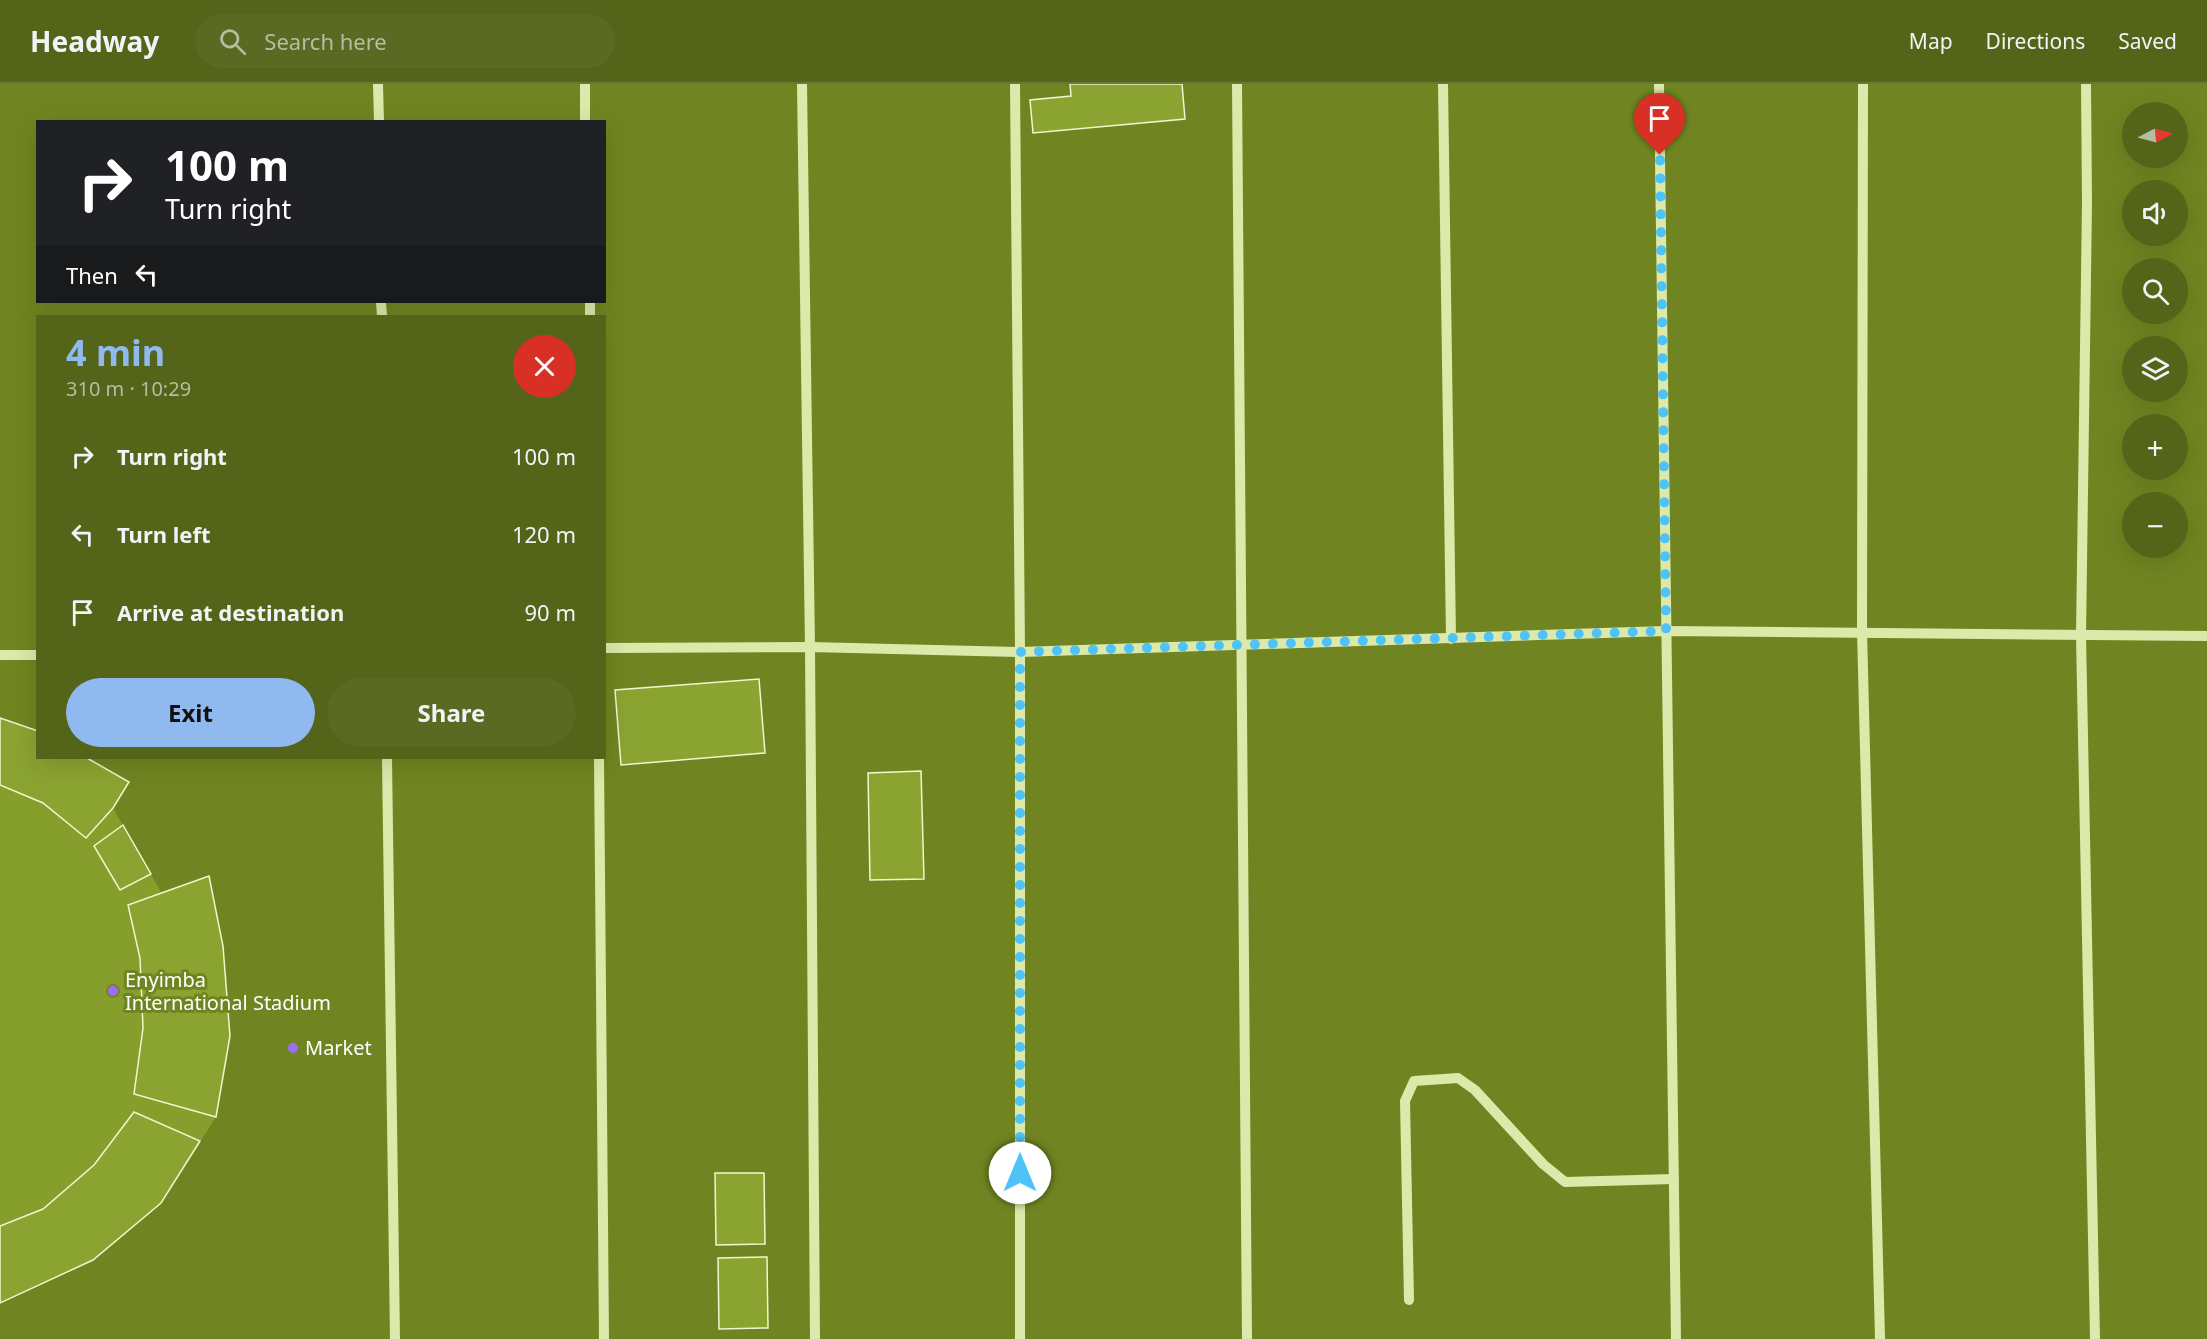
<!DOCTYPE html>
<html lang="en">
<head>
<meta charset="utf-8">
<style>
  :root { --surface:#546419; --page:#5a6a22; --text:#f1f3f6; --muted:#b5bda2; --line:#6a7838; --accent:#90b9f0 }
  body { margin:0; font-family:"Noto Sans",sans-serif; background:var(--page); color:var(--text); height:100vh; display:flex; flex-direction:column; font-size:22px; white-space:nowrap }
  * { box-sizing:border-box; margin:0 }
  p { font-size:20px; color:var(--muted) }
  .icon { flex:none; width:33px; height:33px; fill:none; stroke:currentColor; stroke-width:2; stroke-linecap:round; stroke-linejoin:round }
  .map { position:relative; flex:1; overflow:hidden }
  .side { position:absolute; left:36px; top:231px; width:570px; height:444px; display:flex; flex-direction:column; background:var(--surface); border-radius:0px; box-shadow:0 6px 24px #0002 }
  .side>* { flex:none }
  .guide { position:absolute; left:36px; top:36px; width:570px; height:183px; border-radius:0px; box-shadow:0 6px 24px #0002; background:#202124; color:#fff; overflow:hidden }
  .needle { width:39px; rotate:84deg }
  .controls { position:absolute; left:2122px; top:18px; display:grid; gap:12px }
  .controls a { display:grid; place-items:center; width:66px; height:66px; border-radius:50%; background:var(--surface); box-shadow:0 6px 24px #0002; font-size:30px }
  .pin { position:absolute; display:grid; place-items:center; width:51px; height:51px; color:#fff; margin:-62px -26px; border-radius:50% 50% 50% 0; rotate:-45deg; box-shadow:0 0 6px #0007 }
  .pin .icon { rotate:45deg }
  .me { position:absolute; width:66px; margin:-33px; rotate:0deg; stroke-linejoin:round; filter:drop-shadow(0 0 4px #0008) }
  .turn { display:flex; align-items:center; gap:21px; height:126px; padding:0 30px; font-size:27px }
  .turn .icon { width:78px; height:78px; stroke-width:2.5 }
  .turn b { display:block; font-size:42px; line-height:51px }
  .then { display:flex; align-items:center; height:57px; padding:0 30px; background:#0003; gap:12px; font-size:22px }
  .round { display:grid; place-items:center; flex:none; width:63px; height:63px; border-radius:32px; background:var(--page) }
  .head { display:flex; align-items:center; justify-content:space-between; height:102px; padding:0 30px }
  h1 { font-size:36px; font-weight:700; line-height:45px; color:var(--accent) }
  .button { display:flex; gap:12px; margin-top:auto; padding:12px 30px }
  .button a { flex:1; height:69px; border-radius:36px; background:var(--accent); color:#111; font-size:24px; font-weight:700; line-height:69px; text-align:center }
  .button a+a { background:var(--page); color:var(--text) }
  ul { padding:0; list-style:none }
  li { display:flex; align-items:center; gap:18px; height:78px; padding:0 30px }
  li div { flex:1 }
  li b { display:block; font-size:22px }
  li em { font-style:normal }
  header { display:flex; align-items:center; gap:36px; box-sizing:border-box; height:84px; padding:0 30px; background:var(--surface); border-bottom:2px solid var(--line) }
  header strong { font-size:28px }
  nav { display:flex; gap:33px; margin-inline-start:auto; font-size:21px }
  .search { width:420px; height:54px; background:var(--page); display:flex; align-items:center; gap:15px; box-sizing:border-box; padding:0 21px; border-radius:33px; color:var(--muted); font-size:22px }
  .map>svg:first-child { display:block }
  .green { fill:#869e2b }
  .building { fill:#8ba331; stroke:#eff7cf; stroke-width:1.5 }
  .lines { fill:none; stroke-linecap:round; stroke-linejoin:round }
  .minor { stroke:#dde9aa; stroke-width:10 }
  .route { stroke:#4fc3f7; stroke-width:10; stroke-dasharray:0 18 }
  .poi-dot { fill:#9e6cf6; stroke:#708521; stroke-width:2 }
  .labels { text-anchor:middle; stroke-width:6; stroke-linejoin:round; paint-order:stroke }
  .poi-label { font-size:20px; fill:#fff; stroke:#708521; text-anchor:start }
</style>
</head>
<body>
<header>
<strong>Headway</strong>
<div class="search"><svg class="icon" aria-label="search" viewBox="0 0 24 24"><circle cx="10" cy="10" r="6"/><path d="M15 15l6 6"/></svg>Search here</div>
<nav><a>Map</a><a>Directions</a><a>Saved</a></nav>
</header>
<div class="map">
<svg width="2207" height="1255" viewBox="0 0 2207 1255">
  <rect width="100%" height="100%" fill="#708521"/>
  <polygon class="green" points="0,634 37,647 38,674 87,674 129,698 113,724 161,808 209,792 223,862 230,952 216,1033 161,1119 93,1176 0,1219"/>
  <g class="building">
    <polygon points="1070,0 1182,0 1185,35 1033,49 1030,16 1071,12"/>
    <polygon points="759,595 765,669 621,681 615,606"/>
    <polygon points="0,634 38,647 38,674 87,674 129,698 113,724 86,754 43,719 0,701"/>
    <polygon points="921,687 924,795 870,796 868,689"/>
    <polygon points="123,741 151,790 120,806 94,762"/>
    <polygon points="209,792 223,862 230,952 216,1033 134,1010 143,944 140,874 128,821"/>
    <polygon points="134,1028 200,1057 161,1119 93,1176 0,1219 0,1142 43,1125 94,1081"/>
    <polygon points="715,1089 764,1089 765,1160 716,1161"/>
    <polygon points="767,1173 768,1244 719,1245 718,1174"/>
  </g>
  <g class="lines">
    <g class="minor">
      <polyline points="378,0 379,38"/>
      <polyline points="585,0 585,38"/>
      <polyline points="802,0 810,563 815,1255"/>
      <polyline points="1015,0 1020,568 1020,1255"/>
      <polyline points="1237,0 1247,1255"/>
      <polyline points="1443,0 1451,555"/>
      <polyline points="1659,0 1676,1255"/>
      <polyline points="1863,0 1862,547 1880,1255"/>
      <polyline points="2086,0 2087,119 2081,552 2095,1255"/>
      <polyline points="381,218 382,232"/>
      <polyline points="590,218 590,232"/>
      <polyline points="604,564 810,563 1020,568 1666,547 2207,552"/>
      <polyline points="0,571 38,571"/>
      <polyline points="387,674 395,1255"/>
      <polyline points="599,674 604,1255"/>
      <polyline points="1409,1216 1405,1017 1414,997 1458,994 1475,1006 1543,1080 1565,1098 1674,1095"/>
    </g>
  </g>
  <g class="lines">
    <polyline class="route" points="1020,1089 1020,568 1666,547 1660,71"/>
  </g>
  <g class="poi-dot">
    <circle cx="113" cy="907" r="6"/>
    <circle cx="293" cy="964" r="6"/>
  </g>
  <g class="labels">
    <g class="poi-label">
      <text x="125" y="903">Enyimba<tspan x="125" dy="23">International Stadium</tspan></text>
      <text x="305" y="971">Market</text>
    </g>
  </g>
</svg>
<div class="controls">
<a><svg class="needle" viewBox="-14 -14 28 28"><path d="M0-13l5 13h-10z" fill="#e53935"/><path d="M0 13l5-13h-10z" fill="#b5bda2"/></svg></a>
<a><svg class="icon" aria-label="sound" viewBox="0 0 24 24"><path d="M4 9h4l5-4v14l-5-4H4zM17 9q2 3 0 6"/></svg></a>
<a><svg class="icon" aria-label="search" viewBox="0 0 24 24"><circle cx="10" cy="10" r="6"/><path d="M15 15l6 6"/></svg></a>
<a><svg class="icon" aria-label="layers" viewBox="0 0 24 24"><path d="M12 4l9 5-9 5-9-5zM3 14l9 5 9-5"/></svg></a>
<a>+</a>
<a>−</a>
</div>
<div class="pin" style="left:1660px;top:71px;background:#d93025"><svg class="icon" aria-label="arrive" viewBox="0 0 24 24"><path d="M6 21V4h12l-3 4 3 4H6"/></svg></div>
<svg class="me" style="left:1020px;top:1089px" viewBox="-20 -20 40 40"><circle r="19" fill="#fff"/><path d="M0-13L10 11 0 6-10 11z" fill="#4fc3f7"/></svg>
<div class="guide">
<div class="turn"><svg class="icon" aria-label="right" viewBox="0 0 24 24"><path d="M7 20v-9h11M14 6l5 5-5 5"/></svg><div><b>100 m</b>Turn right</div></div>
<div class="then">Then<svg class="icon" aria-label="left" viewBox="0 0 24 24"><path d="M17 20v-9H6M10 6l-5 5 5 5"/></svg></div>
</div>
<section class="side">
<div class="head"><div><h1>4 min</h1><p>310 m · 10:29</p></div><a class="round" style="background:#d93025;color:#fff"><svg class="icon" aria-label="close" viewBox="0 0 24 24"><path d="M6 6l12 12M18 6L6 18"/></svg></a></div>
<ul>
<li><svg class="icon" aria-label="right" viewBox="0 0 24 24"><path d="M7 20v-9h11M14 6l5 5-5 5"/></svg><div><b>Turn right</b></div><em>100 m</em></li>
<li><svg class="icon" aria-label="left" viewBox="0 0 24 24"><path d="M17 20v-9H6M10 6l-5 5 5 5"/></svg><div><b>Turn left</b></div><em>120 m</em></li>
<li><svg class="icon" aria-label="arrive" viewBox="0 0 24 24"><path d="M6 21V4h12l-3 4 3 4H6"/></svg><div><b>Arrive at destination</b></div><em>90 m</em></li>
</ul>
<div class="button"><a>Exit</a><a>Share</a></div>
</section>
</div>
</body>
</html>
